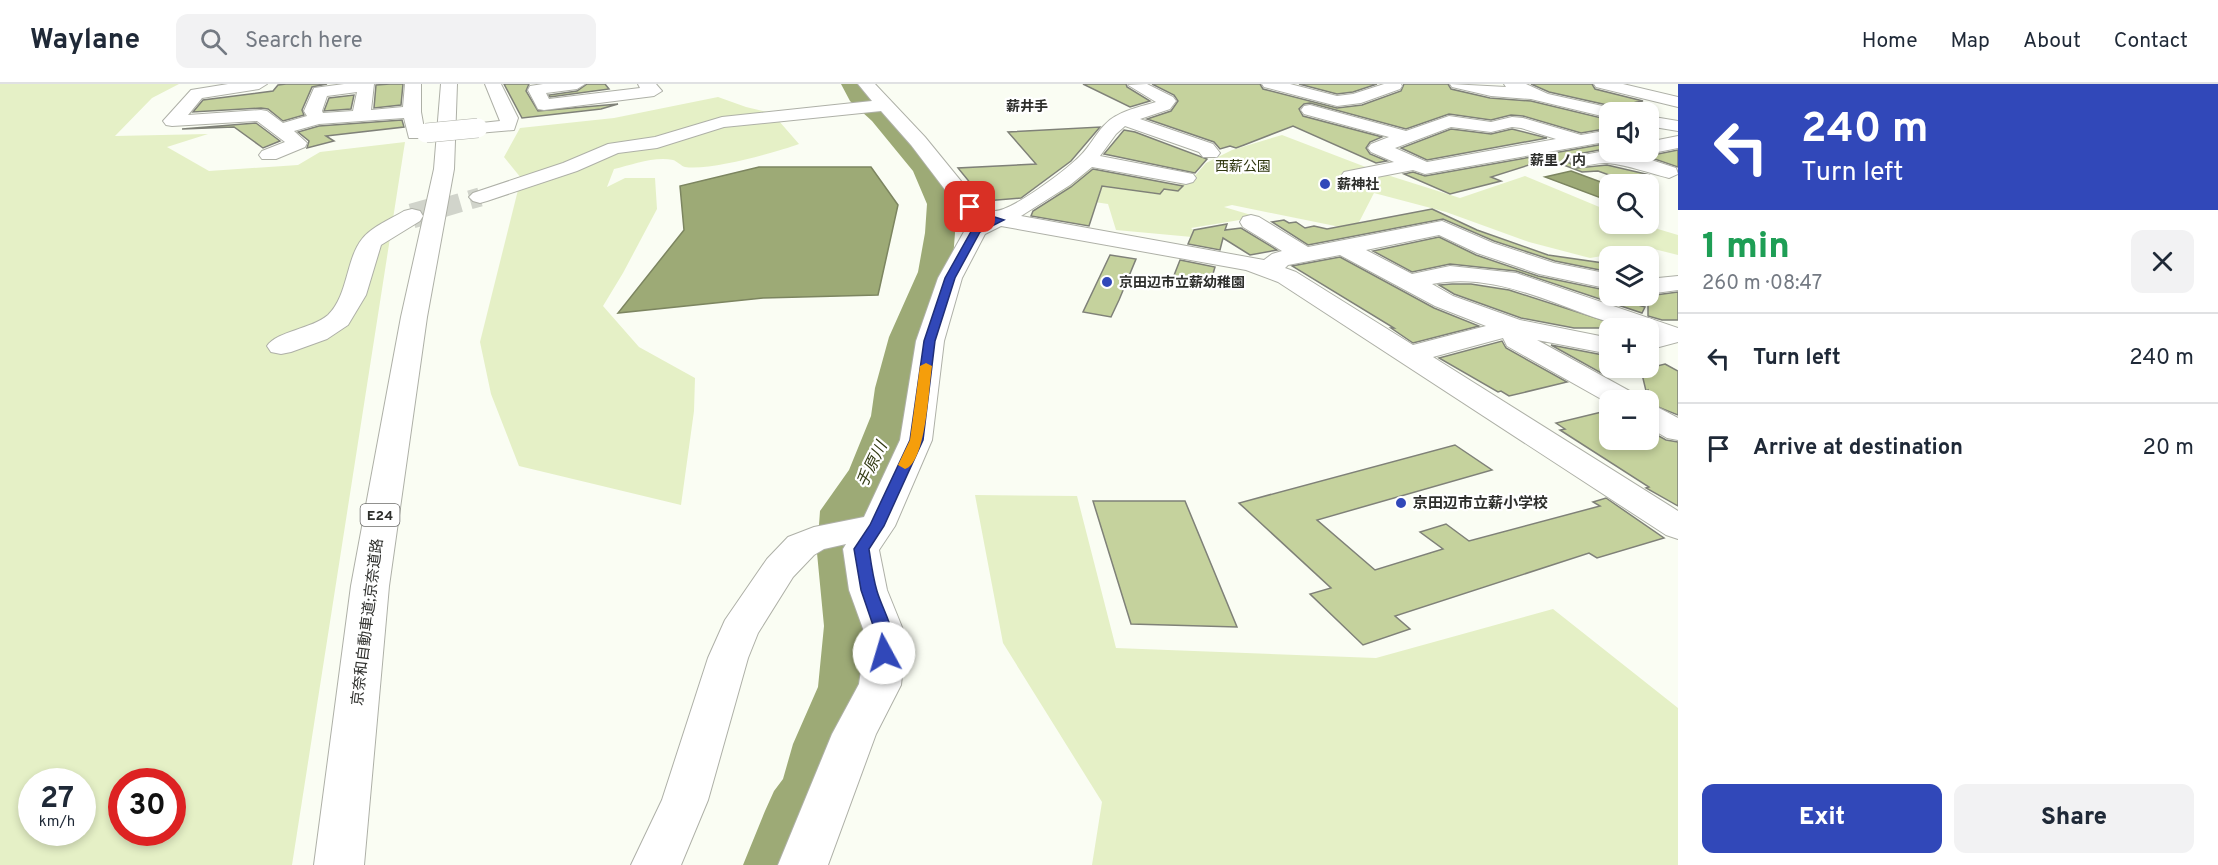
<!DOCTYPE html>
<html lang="en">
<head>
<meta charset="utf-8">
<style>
  :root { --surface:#fff; --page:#f2f2f3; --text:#1f2937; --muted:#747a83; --line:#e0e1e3; --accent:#3148b9 }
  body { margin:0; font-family:Overpass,"Noto Sans JP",sans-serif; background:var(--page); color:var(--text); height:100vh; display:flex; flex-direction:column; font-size:22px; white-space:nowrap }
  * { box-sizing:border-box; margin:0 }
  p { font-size:20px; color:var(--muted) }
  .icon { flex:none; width:33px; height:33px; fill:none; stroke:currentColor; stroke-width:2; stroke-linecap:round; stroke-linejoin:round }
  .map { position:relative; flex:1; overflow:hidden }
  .details { display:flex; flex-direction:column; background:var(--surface); width:540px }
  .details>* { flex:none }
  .top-card { background:#3148b9; color:#fff; overflow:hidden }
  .tools { position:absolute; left:1599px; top:18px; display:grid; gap:12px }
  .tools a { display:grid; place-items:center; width:60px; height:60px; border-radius:12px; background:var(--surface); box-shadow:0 3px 9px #0003; font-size:30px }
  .speed { position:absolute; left:18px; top:684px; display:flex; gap:12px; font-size:30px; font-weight:700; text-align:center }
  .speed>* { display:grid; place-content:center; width:78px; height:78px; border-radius:50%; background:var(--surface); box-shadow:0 3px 9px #0003; line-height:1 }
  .speed small { font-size:15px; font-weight:400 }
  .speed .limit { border:9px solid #d22; background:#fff; color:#111 }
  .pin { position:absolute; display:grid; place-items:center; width:51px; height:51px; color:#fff; margin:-26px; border-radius:12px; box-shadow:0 3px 9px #0006 }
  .me { position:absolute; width:66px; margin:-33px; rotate:354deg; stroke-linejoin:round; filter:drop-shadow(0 0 4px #0008) }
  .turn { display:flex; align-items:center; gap:21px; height:126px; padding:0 24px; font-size:27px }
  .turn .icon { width:78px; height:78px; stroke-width:2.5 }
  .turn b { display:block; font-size:42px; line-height:51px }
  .round { display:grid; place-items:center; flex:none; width:63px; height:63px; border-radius:12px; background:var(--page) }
  .overview { display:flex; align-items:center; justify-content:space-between; height:102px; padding:0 24px }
  h1 { font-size:36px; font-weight:800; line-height:45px; color:#1e9e55 }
  .button { display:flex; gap:12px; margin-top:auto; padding:12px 24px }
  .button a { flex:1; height:69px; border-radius:12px; background:var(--accent); color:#fff; font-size:24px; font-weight:800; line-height:69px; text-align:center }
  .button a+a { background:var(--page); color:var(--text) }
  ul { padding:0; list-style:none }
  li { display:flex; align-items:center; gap:18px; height:90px; padding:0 24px; border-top:2px solid var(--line) }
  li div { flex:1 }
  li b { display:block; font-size:22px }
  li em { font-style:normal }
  header { display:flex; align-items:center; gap:36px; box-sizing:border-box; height:84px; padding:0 30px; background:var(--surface); border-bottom:2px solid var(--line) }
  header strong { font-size:28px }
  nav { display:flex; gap:33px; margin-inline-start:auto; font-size:21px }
  .search { width:420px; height:54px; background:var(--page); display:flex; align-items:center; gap:15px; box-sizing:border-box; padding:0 21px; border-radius:12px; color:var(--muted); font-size:22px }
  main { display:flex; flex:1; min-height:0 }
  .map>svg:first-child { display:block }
  .green { fill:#e5f0c6; fill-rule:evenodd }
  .water { fill:#9daa76; stroke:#7c8560; stroke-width:1.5 }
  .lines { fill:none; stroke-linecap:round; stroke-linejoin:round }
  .river { fill:#9daa76; fill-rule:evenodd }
  .building { fill:#c5d29d; stroke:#7f8178; stroke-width:1.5 }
  .minor-tunnel-far1 { stroke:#d1d4cb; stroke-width:19; stroke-dasharray:19 10; stroke-linecap:butt }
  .minor-tunnel { stroke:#d1d4cb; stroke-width:25; stroke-dasharray:25 13; stroke-linecap:butt }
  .minor-casing { stroke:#aeb0a7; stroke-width:2 }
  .highway-casing { stroke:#aeb0a7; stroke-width:2 }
  .minor { fill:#fff; fill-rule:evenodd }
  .highway { fill:#fff; fill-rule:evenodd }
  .minor-bridge-casing { stroke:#aeb0a7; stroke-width:20; stroke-linecap:butt }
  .minor-bridge { stroke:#fff; stroke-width:19 }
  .route { fill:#3148b9; stroke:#202f78; stroke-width:1.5 }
  .slow { fill:#f59e0b }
  .poi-dot { fill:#3148b9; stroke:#fff; stroke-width:2 }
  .labels { text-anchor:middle; stroke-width:4.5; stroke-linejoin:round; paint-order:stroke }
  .far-neighbourhood-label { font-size:14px; font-weight:bold; fill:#2e2f2c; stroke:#fff }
  .far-park-label { font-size:14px; fill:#303810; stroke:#fff }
  .far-poi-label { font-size:14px; font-weight:bold; fill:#2e2f2c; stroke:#fff; text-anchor:start }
  .shield { fill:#fff; stroke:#6d6d6b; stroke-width:1.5 }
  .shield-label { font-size:14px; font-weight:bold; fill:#2e2f2c }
  .poi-label { font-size:15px; font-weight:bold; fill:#2e2f2c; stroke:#fff; text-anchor:start }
  .street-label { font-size:15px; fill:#2e2f2c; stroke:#fff }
  .water-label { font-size:16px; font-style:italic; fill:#333b13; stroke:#fff }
</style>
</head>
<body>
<header>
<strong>Waylane</strong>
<div class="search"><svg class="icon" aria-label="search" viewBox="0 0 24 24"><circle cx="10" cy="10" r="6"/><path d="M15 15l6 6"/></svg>Search here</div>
<nav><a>Home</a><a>Map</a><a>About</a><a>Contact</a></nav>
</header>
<main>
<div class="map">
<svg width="1678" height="781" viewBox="0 0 1678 781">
  <rect width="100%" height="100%" fill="#fafdf3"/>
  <g class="green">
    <path d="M 0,0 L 179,0 L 152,14 L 115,52 L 208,50 L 167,63 L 209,87 L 298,81 L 320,68 L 405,58 L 292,781 L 0,781 ZM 32,698 L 82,698 L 82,748 L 32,748 ZM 122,698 L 172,698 L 172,748 L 122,748 Z"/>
    <path d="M 718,13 L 746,23 L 772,29 L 799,60 C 774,69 710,87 685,83 C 681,82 677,77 673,76 C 655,72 631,81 614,85 L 607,103 L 625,94 L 655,94 L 657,125 L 623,189 L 603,222 L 639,263 L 695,294 L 694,327 L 681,421 L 519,382 L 491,310 L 480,258 L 521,94 L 504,73 L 520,44 L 614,34 Z"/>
    <polygon points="1282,51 1384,90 1460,114 1525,92 1609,127 1610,140 1641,140 1678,151 1678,171 1650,164 1590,174 1529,158 1446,128 1374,109 1355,146 1232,121 1224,123 1258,133 1191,144 1203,154 1116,146 1108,120 1054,112 1087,84 1112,91 1112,101 1155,110 1191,96 1206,79 1232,66"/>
    <polygon points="975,411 1077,412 1116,564 1376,574 1553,525 1678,624 1678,781 1092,781 1102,718 1003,559"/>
  </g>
  <g class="water">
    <polygon points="759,83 871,83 898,121 878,211 763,214 618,229 684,146 680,102"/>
    <polygon points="1571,87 1609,101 1609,117 1545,93"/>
  </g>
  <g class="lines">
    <polygon class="river" points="841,0 863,0 868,8 890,27 940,85 957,120 955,149 952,188 927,253 915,304 913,332 893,387 868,427 867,469 878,542 876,603 853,660 844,706 825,739 811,781 743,781 765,727 774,707 783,695 793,660 818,603 824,542 817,469 820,427 849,386 871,332 875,304 889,253 918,188 925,149 927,120 913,87 872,37 850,17"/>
  </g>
  <g class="building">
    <polygon points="286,0 327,0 312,3 302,26 304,31 283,37 268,25 261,24 193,28 203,16 273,7 278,1"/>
    <polygon points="390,0 403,0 401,21 374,24 376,1"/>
    <polygon points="504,0 529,0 526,7 538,27 618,20 601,25 522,34"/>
    <polygon points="587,0 605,0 609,5 550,13 549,11 577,7"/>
    <polygon points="1083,0 1126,0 1127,3 1150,17 1130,23"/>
    <polygon points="1152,0 1260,0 1263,5 1337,24 1362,21 1401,7 1404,0 1448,0 1451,5 1490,14 1531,17 1610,36 1610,44 1581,49 1523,32 1511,31 1491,36 1449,30 1406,45 1310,19 1304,20 1299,25 1303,32 1382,53 1370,58 1366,64 1370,70 1387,77 1376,79 1293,42 1244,61 1236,64 1230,62 1220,65 1214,58 1147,35 1171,27 1178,17 1174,11"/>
    <polygon points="1299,0 1377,0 1353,8 1337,10"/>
    <polygon points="1531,0 1592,0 1595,5 1643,17 1637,18 1645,21 1620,27 1616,23 1549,8"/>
    <polygon points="354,11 351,25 324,27 329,14"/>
    <polygon points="402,36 404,43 326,52 334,57 307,64 309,57 298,48 319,42"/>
    <polygon points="256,39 280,57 263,64 234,43 182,45"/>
    <polygon points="1100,43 1071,77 1021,114 985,117 958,84 1036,80 1008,48"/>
    <polygon points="1451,45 1491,50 1512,45 1547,54 1427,76 1401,64"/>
    <polygon points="1124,46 1135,48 1207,75 1195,89 1104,70"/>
    <polygon points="1610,59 1610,64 1573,71 1568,78 1577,84 1607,81 1650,91 1623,96 1598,87 1582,88 1548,75 1491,93 1501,97 1450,110 1404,90 1413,88 1425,92"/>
    <polygon points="1678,66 1678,83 1643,71 1648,72"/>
    <polygon points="1093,85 1183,102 1178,107 1164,105 1160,110 1102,102 1089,142 1031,132 1033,127 1071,103"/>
    <polygon points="1432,125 1477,146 1548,171 1610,180 1610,188 1555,177 1494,157 1443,135 1308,161 1272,138 1284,136 1289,139 1296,138 1305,144 1314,142 1327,145"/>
    <polygon points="1227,140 1225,146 1241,144 1277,166 1250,171 1223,154 1220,166 1188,160 1194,146"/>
    <polygon points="1439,153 1476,171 1538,192 1610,207 1610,213 1645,223 1642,229 1516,187 1450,180 1412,188 1373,167"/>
    <polygon points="1110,171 1136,175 1119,216 1111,233 1083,228"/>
    <polygon points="1340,173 1434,224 1479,242 1413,259 1391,244 1394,244 1292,182"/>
    <polygon points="1180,176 1215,183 1210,200 1173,194"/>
    <polygon points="1452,200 1471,200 1509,206 1627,244 1574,244 1521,234 1454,210 1439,201"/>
    <polygon points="1678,208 1678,236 1662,236 1648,232 1648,212"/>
    <polygon points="1502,257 1506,264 1567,298 1509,312 1501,307 1498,308 1439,274"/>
    <polygon points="1551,261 1603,271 1610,275 1610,284 1627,284 1603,290"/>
    <polygon points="1665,280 1678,287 1678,331 1648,319 1648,306 1646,307 1641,286"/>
    <polygon points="1610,326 1610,356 1648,356 1648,346 1666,356 1678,358 1678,422 1646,404 1649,403 1560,346 1565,345 1556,339"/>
    <polygon points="1455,361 1492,386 1317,436 1375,486 1443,465 1420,448 1446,440 1469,457 1600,422 1593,418 1606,414 1664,454 1597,474 1589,469 1395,532 1410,545 1363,561 1310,510 1331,504 1239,419"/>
    <polygon points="1093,417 1185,417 1237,543 1131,540"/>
  </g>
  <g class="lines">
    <polyline class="minor-tunnel-far1" points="442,124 480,113"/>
    <polyline class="minor-tunnel" points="412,132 448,122"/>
    <defs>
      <g id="minor">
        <path d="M 228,0 L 267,0 L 259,5 L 202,14 L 188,31 L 261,26 L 267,27 L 283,39 L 307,32 L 304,27 L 314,4 L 344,0 L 374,0 L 371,26 L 403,23 L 405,0 L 421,0 L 421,28 L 425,50 L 423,54 L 409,54 L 404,34 L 319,40 L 294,47 L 307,59 L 305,63 L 276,75 L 262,75 L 259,71 L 262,67 L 285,58 L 257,37 L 172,42 L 166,41 L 163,37 L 191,6 ZM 357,8 L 353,27 L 323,29 L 322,27 L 327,12 Z"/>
        <polygon points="485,0 501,0 518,34 514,46 478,49 472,48 469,44 472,40 500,37"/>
        <polygon points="543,0 585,0 577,5 546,9 549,15 640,4 638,0 656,0 662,7 654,12 544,26 538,25 528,6 530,2"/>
        <path d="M 858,0 L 875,0 L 925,53 L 978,118 C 982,122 987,127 994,127 C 1011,128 1066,86 1079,73 C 1093,60 1099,41 1116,32 C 1128,25 1143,22 1156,18 L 1128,1 L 1147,0 L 1173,13 L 1176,17 L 1170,25 L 1140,35 L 1213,60 L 1220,69 L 1217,73 L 1203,73 L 1199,68 L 1125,42 L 1116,50 L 1100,72 L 1193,90 L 1196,94 L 1193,98 L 1186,100 L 1092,83 L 1070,101 L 1021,132 L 1264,176 L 1272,170 L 1282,167 L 1243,143 L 1240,138 L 1243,133 L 1251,131 L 1259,133 L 1308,163 L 1442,137 L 1493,159 L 1554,179 L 1610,190 L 1610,205 L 1539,190 L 1477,169 L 1439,151 L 1366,166 L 1412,190 L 1450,182 L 1516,189 L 1678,244 L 1678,258 L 1648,266 L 1648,244 C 1624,244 1608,238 1585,230 C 1536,212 1485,189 1432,200 L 1453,212 L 1520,236 L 1610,254 L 1610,270 L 1537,256 L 1635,310 L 1639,316 L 1610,316 L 1610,320 L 1507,262 L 1503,254 L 1433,273 L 1678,427 L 1678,455 L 1666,451 L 1278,198 L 1246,186 L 1001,142 L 985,150 L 962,194 L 944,257 L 932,356 L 895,442 L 879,466 L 887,506 L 906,553 L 901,601 L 876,650 L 828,781 L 778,781 L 832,650 L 859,600 L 866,553 L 849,506 L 843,465 L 846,460 L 824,465 L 814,471 L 793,493 L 758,549 L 748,574 L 708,716 L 681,781 L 631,781 L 662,716 L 708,574 L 725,536 L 767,475 L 788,453 L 814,443 L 864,433 L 900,356 L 916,257 L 938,194 L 965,146 L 968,141 L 976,137 L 962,128 L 911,61 L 881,27 L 724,43 L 657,64 L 618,69 L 577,87 L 487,117 L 480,119 L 473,117 L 469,113 L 473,109 L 563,79 L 608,60 L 655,53 L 722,33 L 872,17 ZM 1340,171 L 1435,222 L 1486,242 L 1413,261 L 1296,188 L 1285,184 L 1288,181 Z"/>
        <polygon points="1262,0 1290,0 1337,12 1353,10 1384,0 1401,0 1402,2 1400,5 1361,19 1337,22 1264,3"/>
        <polygon points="1450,0 1506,3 1504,0 1526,0 1548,10 1616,25 1618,28 1610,28 1610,34 1531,15 1491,12 1452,3"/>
        <polygon points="1594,0 1623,0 1678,13 1678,23 1596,3"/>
        <path d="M 1310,21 L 1406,47 L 1449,32 L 1491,38 L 1512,33 L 1523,34 L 1581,51 L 1610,46 L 1610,57 L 1425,90 L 1413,86 L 1351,98 L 1344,96 L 1341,92 L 1344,88 L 1394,78 L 1371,68 L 1368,64 L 1371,60 L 1389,53 L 1304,30 L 1301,26 L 1304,22 ZM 1451,43 L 1491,48 L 1512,43 L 1521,44 L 1556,55 L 1427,78 L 1395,64 Z"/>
        <polygon points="1648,32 1678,37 1678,47 1648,42"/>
        <path d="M 1678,52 L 1678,64 L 1648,70 L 1642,68 L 1639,72 L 1676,84 L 1678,90 L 1669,94 C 1648,89 1629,81 1607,79 C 1595,78 1585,84 1573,81 L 1570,77 L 1573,73 L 1610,66 L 1648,68 L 1648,58 Z"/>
        <path d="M 412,125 L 420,127 L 423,132 L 420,137 L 381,161 L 366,211 L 348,241 L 327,255 L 291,268 L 281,270 L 271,268 L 267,262 C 277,247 312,245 328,231 C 348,212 346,175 362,155 C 371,143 391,135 404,127 Z"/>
        <polygon points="1678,192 1678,206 1648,210 1648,195"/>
        <polygon points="1648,321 1659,324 1678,334 1678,356 1667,354 1648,343"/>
      </g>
      <polygon id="highway" points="441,0 457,0 454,85 427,233 389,502 364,781 314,781 351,502 401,233 434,85"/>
    </defs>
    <use href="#minor" class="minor-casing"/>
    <use href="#highway" class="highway-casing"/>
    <use href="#minor" class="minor"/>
    <use href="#highway" class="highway"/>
    <defs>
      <polyline id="minor-bridge" points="426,49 478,44"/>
    </defs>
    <use href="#minor-bridge" class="minor-bridge-casing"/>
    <use href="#minor-bridge" class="minor-bridge"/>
  </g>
  <path class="route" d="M 970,121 L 985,130 L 1004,136 L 980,148 L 955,194 L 935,257 L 923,356 L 884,442 L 869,465 C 871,479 873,494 877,507 C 883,528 901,553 890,574 L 884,576 L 878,574 L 875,569 L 877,553 L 861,506 L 854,465 L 870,441 L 910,356 L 924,257 L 945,194 L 973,144 L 991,136 L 979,133 L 967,125 L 967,122 Z"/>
  <path class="slow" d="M 926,279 L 932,282 C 929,302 926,380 905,385 L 898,381 L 910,356 L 920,282 Z"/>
  <g class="poi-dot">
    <circle cx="1325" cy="100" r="6"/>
    <circle cx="1107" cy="198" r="6"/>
    <circle cx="1401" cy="419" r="6"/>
  </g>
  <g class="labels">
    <g class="far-neighbourhood-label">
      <text x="1027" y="27">薪井手</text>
      <text x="1558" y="81">薪里ノ内</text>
    </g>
    <g class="far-park-label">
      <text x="1243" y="87">西薪公園</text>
    </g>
    <g class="far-poi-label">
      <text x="1337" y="105">薪神社</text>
      <text x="1119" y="203">京田辺市立薪幼稚園</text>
    </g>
    <rect class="shield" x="360.5" y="420" width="39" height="22" rx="4.5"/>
    <g class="shield-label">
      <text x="380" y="436">E24</text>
    </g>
    <g class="poi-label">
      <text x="1413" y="424">京田辺市立薪小学校</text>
    </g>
    <g class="street-label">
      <text transform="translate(367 538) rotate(-83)" y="5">京奈和自動車道;京奈道路</text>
    </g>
    <g class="water-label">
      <text transform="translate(871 380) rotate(-64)" y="6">手原川</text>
    </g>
  </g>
</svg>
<div class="tools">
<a><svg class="icon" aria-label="sound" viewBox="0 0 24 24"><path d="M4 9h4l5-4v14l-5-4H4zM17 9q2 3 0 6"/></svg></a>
<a><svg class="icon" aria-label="search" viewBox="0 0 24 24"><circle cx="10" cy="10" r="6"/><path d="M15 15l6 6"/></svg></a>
<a><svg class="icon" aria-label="layers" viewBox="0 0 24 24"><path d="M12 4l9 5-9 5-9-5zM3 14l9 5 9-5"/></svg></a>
<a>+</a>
<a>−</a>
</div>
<div class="speed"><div>27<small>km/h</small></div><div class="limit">30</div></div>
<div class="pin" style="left:970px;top:123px;background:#d93025"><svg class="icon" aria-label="arrive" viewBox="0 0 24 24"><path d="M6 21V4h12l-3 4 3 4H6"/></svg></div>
<svg class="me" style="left:884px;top:569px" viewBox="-20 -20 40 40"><circle r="19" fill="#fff"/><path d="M0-13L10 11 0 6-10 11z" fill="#3148b9"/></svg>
</div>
<section class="details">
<div class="top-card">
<div class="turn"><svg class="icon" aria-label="left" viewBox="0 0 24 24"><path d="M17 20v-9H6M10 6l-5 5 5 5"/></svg><div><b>240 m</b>Turn left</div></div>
</div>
<div class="overview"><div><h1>1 min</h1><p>260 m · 08:47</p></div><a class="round"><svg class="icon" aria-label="close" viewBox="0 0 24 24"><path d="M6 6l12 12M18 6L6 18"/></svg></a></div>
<ul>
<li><svg class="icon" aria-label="left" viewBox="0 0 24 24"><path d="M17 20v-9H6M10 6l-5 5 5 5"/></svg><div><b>Turn left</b></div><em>240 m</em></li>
<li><svg class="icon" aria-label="arrive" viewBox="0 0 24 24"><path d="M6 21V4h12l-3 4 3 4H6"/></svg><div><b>Arrive at destination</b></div><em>20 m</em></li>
</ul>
<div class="button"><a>Exit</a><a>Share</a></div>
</section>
</main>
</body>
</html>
